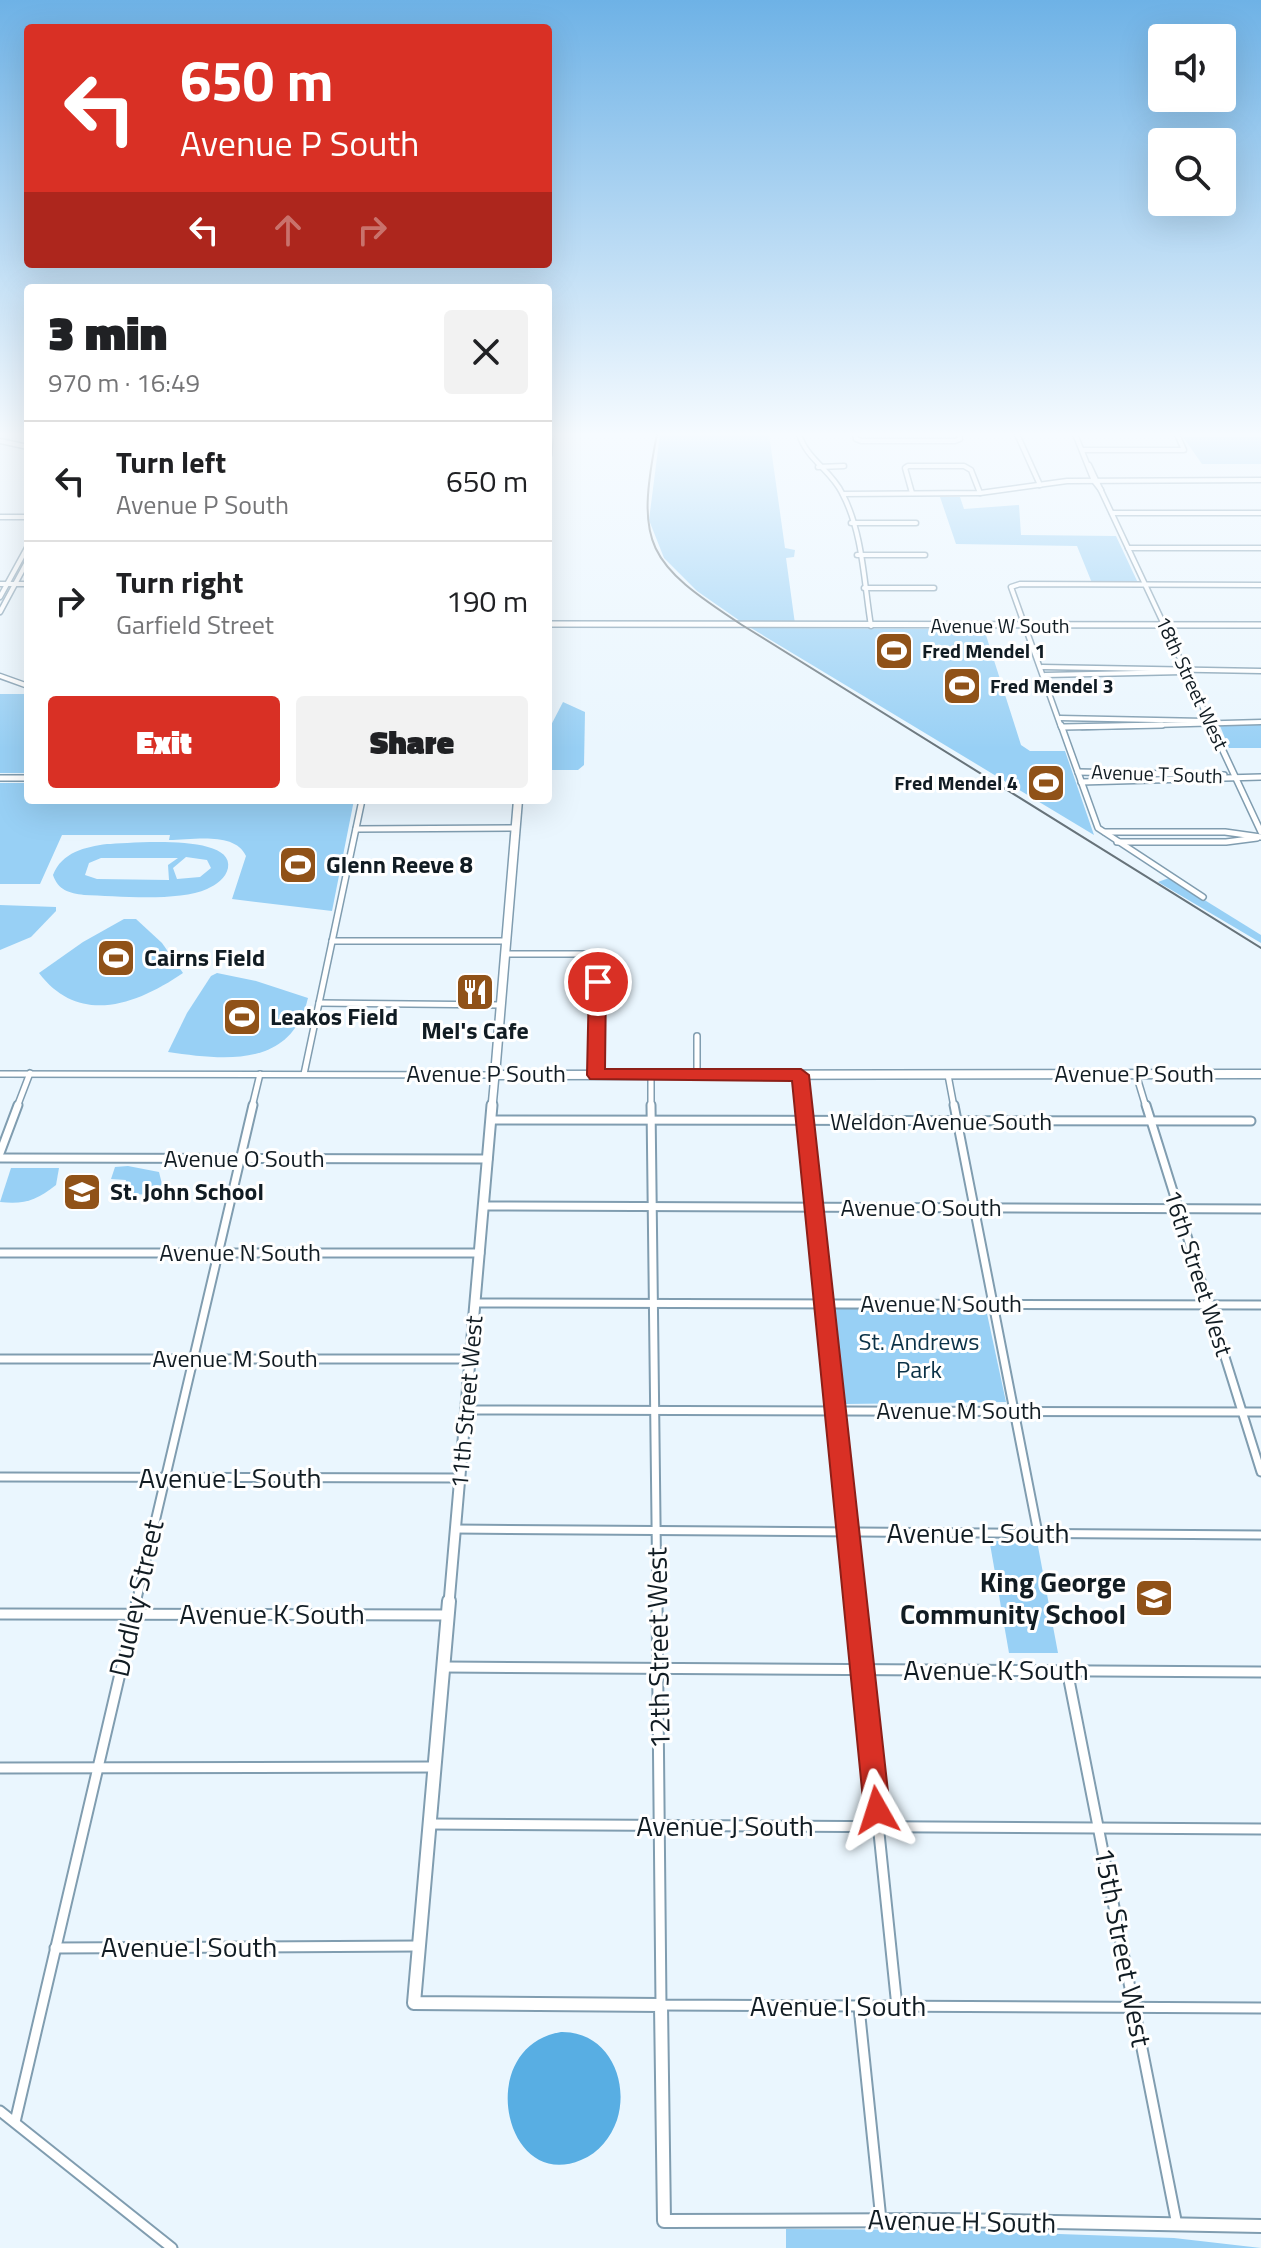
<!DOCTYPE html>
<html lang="en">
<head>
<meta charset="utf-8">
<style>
  :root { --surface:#fff; --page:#f2f2f2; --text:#202124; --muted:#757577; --line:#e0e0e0; --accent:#d93025 }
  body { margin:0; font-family:"Titillium Web",sans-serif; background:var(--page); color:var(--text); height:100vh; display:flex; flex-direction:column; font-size:30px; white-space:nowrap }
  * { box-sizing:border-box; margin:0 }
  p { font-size:26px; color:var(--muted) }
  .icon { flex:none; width:44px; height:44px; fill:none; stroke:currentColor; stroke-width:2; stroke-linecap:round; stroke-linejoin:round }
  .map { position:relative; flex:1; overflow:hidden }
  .side { position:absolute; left:24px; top:284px; width:528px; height:520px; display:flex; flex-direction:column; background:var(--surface); border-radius:8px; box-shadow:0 8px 32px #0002 }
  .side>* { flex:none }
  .banner { position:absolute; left:24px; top:24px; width:528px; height:244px; border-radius:8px; box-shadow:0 8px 32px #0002; background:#d93025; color:#fff; overflow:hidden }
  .tools { position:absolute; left:1148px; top:24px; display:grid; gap:16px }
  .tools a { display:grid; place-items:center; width:88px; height:88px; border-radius:8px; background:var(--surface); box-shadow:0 8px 32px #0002; font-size:40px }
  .pin { position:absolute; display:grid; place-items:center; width:68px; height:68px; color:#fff; margin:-34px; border:4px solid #fff; border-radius:50%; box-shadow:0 2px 8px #0007 }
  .me { position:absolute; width:88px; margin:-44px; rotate:354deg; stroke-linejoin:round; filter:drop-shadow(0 0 6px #0008) }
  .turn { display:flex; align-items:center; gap:28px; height:168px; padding:0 24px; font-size:36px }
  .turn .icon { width:104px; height:104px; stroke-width:2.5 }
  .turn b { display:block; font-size:56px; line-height:68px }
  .lanes { display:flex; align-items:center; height:76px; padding:0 24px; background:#0003; justify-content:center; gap:40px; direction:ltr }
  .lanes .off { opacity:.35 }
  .round { display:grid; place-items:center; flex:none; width:84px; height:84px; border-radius:8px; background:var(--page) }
  .overview { display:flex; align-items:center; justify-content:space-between; height:136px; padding:0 24px }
  h1 { font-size:48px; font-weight:800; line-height:60px }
  .cta { display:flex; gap:16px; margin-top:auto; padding:16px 24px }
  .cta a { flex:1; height:92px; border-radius:8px; background:var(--accent); color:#fff; font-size:32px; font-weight:800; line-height:92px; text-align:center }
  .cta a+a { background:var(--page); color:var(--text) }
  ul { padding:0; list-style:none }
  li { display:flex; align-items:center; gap:24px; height:120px; padding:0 24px; border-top:2px solid var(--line) }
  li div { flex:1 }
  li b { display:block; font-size:30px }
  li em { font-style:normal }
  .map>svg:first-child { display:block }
  .green { fill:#98d0f5; fill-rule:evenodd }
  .water { fill:#58aee3 }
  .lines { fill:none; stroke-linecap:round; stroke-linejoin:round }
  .minor-far3-casing { stroke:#809db0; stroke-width:7 }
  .minor-far2-casing { stroke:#809db0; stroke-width:8 }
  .minor-far1-casing { stroke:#809db0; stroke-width:11 }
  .minor-casing { stroke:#809db0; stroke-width:13 }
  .tertiary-far3-casing { stroke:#809db0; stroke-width:8 }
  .tertiary-far2-casing { stroke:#809db0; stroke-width:10 }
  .tertiary-far1-casing { stroke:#809db0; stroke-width:13 }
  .tertiary-casing { stroke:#809db0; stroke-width:16 }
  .secondary-far1-casing { stroke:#809db0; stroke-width:9 }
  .secondary-casing { stroke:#809db0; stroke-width:11 }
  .minor-far3 { stroke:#fff; stroke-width:4 }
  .minor-far2 { stroke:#fff; stroke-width:5 }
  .minor-far1 { stroke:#fff; stroke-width:7 }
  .minor { stroke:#fff; stroke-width:9 }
  .tertiary-far3 { stroke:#fff; stroke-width:5 }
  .tertiary-far2 { stroke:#fff; stroke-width:7 }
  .tertiary-far1 { stroke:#fff; stroke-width:9 }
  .tertiary { stroke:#fff; stroke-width:12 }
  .secondary-far1 { stroke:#fff; stroke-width:6 }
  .secondary { stroke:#fff; stroke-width:8 }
  .rail { stroke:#67737a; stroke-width:2 }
  .route { fill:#d93025; stroke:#8d1f18; stroke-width:2 }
  .labels { text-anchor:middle; stroke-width:6; stroke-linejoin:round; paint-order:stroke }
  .far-street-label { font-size:20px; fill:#111c23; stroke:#fff }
  .far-poi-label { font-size:20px; font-weight:bold; fill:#111c23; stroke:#fff; text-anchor:start }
  .poi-label { font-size:24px; font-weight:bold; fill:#111c23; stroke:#fff; text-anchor:start }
  .street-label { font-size:24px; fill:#111c23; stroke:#fff }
  .park-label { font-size:24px; fill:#0b3247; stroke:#fff }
  .near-street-label { font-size:28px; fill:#111c23; stroke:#fff }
  .near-poi-label { font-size:28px; font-weight:bold; fill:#111c23; stroke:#fff; text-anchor:end }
</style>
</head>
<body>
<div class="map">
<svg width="1261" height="2248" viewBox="0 0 1261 2248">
  <rect width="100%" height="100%" fill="#eaf6fe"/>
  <g class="green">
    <polygon points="660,434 769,434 785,548 795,550 794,557 786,558 795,624 743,623 697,591 664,558 649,520"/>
    <polygon points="1183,437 1261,437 1261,464 1202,464"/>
    <polygon points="940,497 960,497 964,509 1019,505 1021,535 1116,536 1138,583 1092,583 1077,546 956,544"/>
    <polygon points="751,628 984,629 1021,745 1030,751 1065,751 1094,835"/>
    <rect x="0" y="694" width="28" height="79"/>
    <polygon points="563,702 585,712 584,765 578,770 548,770 548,731"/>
    <polygon points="1223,725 1261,725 1261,748 1229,748 1220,726"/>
    <path d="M 0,783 L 28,783 L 28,800 L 354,800 L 332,911 L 232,899 L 246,856 C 235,831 192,840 169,840 L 170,835 L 62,835 L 40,884 L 0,884 Z"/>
    <path d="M 107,844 C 129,843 235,833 228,868 C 226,878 216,885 207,889 C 179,902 116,896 84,895 C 69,893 58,890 53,875 C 62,852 85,847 107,844 ZM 186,857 L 207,860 L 211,868 L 200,877 L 177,879 L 173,868 ZM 101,858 L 178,858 L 168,865 L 169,880 L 97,879 L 85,875 L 89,863 Z"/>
    <polygon points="1169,878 1261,935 1261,943 1158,882"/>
    <polygon points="0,905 56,907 56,911 31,937 0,950"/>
    <path d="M 124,919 L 136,919 L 162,943 L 183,973 C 136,1005 79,1026 39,973 L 83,942 Z"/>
    <path d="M 217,973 L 256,981 L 308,998 C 291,1069 224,1060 168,1052 L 187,1013 L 211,976 Z"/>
    <polygon points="128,1166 159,1172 162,1184 153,1194 123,1195 126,1180 111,1179 115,1167"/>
    <path d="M 11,1168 L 59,1168 L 56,1185 C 37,1200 24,1205 0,1202 Z"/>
    <polygon points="841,1307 986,1309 1006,1402 846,1404 841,1398 831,1315 833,1309"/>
    <polygon points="994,1541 1037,1541 1058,1653 1009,1653 990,1544"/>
    <polygon points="786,2229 948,2230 1174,2238 1261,2248 786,2248"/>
  </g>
  <path class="water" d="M 561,2032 C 607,2031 630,2079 617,2120 C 611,2137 599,2153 581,2160 C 504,2193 473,2047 561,2032 Z"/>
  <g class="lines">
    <defs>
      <g id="minor-far3">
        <path d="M 799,434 C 807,460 831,470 842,493 C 863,532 864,584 871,626"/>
        <polyline points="855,434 856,439 861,441 955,441 960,439 959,434"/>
        <polyline points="1017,434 1040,485"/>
        <polyline points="1075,434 1094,481 1101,490"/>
        <polyline points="0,441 28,447"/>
        <polyline points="1083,450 1184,450 1177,434"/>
        <polyline points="1089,465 1212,727"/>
        <polyline points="818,467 844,466"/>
        <polyline points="912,493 905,468 908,466 964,466 971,470 980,493"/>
        <polyline points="843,494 980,493 1067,481 1261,480"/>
        <polyline points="1112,513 1261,513"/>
        <polyline points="0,517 28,517"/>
        <polyline points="851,523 916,523"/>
        <polyline points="1128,548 1261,548"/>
        <polyline points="857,555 925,555"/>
        <polyline points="0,584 28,584"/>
        <polyline points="864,588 934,588"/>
        <polyline points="0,597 28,546"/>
        <polyline points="0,612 28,560"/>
        <polyline points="1042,667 1261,671"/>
        <polyline points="1045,675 1183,672"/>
        <polyline points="0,676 28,686"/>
        <polyline points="1060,718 1204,721"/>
        <polyline points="1061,727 1011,587 1020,584 1261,585"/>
        <polyline points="1082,727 1261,722"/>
      </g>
      <g id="minor-far2">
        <polyline points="1061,725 1098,828 1203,897"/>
        <polyline points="1211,725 1261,832"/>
        <polyline points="1063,727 1162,725"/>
        <polyline points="1078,772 1224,775"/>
        <polyline points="0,778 28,778"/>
        <polyline points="1081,782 1261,777"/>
        <polyline points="356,829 515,828"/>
        <polyline points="1105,832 1225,832 1261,837"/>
        <polyline points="1117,842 1226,842 1257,838"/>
        <polyline points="332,941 506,941"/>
        <polyline points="505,954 598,954 596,1075"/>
        <polyline points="319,1003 501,1005"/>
        <polyline points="697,1036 697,1075"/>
        <polyline points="0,1074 495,1075"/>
        <polyline points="304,1074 362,800"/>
        <polyline points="1136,1074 1146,1107"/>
        <polyline points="651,1075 651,1107"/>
        <polyline points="801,1075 804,1107"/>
        <polyline points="948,1075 954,1107"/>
        <polyline points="17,1107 30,1073"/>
        <polyline points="252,1107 260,1074"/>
      </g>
      <g id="minor-far1">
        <polyline points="651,1105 657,1603"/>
        <polyline points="804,1105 855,1603"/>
        <polyline points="954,1105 1038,1533"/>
        <polyline points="1146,1105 1261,1472"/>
        <polyline points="492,1120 1251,1121"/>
        <polyline points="0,1153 18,1105"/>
        <polyline points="0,1158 488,1159"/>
        <polyline points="484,1206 1261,1209"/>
        <polyline points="0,1253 480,1253"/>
        <polyline points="476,1303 1261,1305"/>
        <polyline points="0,1359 471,1359"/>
        <polyline points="466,1410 1261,1412"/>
        <polyline points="0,1477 460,1478"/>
        <polyline points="455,1529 1261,1535"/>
        <polyline points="136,1603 253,1105"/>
      </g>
      <g id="minor">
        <polyline points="657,1601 661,2005 1261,2008"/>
        <polyline points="855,1601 897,2007"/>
        <polyline points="0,1614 448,1615"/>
        <polyline points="445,1667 1261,1672"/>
        <polyline points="1067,1670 1177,2225"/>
        <polyline points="0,1768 434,1767"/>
        <polyline points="430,1824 1261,1829"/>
        <polyline points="55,1948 419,1946"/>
        <polyline points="859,2007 881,2220"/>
        <polyline points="0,2111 172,2248"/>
        <polyline points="15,2122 137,1601"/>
      </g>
      <polyline id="tertiary-far3" points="548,624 1261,625"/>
      <polyline id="tertiary-far2" points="492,1107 495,1075"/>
      <polyline id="tertiary-far1" points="449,1603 492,1105"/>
      <polyline id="tertiary" points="449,1601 414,2003 661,2005 664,2221 947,2220 1261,2226"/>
      <polyline id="secondary-far1" points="548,455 550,434"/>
      <polyline id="secondary" points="518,800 495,1075 1261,1074"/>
    </defs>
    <use href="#minor-far3" class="minor-far3-casing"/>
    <use href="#minor-far2" class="minor-far2-casing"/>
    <use href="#minor-far1" class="minor-far1-casing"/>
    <use href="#minor" class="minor-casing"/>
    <use href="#tertiary-far3" class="tertiary-far3-casing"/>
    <use href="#tertiary-far2" class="tertiary-far2-casing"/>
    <use href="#tertiary-far1" class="tertiary-far1-casing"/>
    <use href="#tertiary" class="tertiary-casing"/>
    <use href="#secondary-far1" class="secondary-far1-casing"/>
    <use href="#secondary" class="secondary-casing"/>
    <use href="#minor-far3" class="minor-far3"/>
    <use href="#minor-far2" class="minor-far2"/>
    <use href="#minor-far1" class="minor-far1"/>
    <use href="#minor" class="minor"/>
    <use href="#tertiary-far3" class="tertiary-far3"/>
    <use href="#tertiary-far2" class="tertiary-far2"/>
    <use href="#tertiary-far1" class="tertiary-far1"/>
    <use href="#tertiary" class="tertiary"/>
    <use href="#secondary-far1" class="secondary-far1"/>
    <use href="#secondary" class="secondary"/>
    <path class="rail" d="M 657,434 C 635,546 647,563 742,625 L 1261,948"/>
  </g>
  <linearGradient id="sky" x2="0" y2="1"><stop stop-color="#6eb2e6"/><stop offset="0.58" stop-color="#f6fbff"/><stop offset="1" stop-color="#f6fbff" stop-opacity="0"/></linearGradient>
  <rect width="1261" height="749" fill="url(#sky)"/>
  <polygon class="route" points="598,977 606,982 605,1069 801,1069 809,1075 890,1810 886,1819 877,1823 868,1819 864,1810 792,1081 590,1079 587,1075 589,982"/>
  <defs>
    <symbol id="stadium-square" viewBox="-11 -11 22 22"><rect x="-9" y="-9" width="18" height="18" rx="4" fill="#905218" stroke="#fff"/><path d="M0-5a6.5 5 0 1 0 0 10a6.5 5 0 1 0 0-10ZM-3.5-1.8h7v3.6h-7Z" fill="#fff"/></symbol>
    <symbol id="restaurant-square" viewBox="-11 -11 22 22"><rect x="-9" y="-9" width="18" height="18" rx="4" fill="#905218" stroke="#fff"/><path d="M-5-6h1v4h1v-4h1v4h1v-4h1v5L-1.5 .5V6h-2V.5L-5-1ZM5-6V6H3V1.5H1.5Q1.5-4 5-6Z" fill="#fff"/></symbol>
    <symbol id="school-square" viewBox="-11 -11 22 22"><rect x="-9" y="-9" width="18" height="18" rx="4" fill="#905218" stroke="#fff"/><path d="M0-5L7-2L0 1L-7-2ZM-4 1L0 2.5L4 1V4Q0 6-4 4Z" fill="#fff"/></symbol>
  </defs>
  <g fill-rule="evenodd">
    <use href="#stadium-square" x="872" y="629" width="44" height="44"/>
    <use href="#stadium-square" x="940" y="664" width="44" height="44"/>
    <use href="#stadium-square" x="1024" y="761" width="44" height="44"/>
    <use href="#stadium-square" x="276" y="843" width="44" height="44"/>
    <use href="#stadium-square" x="94" y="936" width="44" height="44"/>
    <use href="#restaurant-square" x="453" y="970" width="44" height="44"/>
    <use href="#stadium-square" x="220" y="995" width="44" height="44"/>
    <use href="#school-square" x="60" y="1170" width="44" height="44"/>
    <use href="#school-square" x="1132" y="1576" width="44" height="44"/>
  </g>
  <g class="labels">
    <g class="far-street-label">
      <text x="1000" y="633">Avenue W South</text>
      <text transform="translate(1192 683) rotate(65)" y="7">18th Street West</text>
      <text transform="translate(1157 774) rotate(2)" y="7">Avenue T South</text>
    </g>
    <g class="far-poi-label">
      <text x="922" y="658">Fred Mendel 1</text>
      <text x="990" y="693">Fred Mendel 3</text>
      <text x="1018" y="790" text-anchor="end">Fred Mendel 4</text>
    </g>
    <g class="poi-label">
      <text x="326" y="873">Glenn Reeve 8</text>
      <text x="144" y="966">Cairns Field</text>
      <text x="270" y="1025">Leakos Field</text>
      <text x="475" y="1039" text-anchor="middle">Mel's Cafe</text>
      <text x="110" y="1200">St. John School</text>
    </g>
    <g class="street-label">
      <text x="486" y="1082">Avenue P South</text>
      <text x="1134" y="1082">Avenue P South</text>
      <text x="941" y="1130">Weldon Avenue South</text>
      <text x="244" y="1167">Avenue O South</text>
      <text x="921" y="1216">Avenue O South</text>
      <text x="240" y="1261">Avenue N South</text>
      <text transform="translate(1198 1273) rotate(72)" y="8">16th Street West</text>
      <text x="941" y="1312">Avenue N South</text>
      <text x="235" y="1367">Avenue M South</text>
      <text transform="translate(467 1402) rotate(-85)" y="8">11th Street West</text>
      <text x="959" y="1419">Avenue M South</text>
    </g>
    <g class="park-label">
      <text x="919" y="1350">St. Andrews<tspan x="919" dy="28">Park</tspan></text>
    </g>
    <g class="near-street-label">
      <text x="230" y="1488">Avenue L South</text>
      <text x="978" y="1543">Avenue L South</text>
      <text transform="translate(136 1598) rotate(-77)" y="10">Dudley Street</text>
      <text x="272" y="1624">Avenue K South</text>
      <text transform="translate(658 1648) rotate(-91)" y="10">12th Street West</text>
      <text x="996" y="1680">Avenue K South</text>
      <text x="725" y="1836">Avenue J South</text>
      <text x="189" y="1957">Avenue I South</text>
      <text transform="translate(1123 1947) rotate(79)" y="10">15th Street West</text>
      <text x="838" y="2016">Avenue I South</text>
      <text transform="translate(962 2221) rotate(1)" y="10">Avenue H South</text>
    </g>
    <g class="near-poi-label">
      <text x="1126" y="1592">King George<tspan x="1126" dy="32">Community School</tspan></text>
    </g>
  </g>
</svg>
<div class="tools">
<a><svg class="icon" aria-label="sound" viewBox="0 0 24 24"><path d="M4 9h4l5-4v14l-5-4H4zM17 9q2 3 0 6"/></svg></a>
<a><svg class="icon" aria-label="search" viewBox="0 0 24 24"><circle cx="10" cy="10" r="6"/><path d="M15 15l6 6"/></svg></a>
</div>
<div class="pin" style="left:598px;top:982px;background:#d93025"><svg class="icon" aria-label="arrive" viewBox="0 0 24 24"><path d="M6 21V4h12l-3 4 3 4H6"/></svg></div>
<svg class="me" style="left:877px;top:1810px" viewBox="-20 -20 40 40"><path d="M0-17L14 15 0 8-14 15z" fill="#d93025" stroke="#fff" stroke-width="4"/></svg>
<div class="banner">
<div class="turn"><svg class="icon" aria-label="left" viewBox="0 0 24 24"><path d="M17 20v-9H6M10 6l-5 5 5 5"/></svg><div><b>650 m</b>Avenue P South</div></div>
<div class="lanes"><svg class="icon" aria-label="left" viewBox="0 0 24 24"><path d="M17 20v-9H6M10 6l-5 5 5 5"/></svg><svg class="icon off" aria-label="ahead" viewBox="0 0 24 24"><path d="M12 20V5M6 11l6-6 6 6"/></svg><svg class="icon off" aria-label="right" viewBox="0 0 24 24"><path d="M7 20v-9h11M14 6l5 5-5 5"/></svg></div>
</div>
<section class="side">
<div class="overview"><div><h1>3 min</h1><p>970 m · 16:49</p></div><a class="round"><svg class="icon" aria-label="close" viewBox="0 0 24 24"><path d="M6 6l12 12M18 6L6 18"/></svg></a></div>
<ul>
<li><svg class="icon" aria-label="left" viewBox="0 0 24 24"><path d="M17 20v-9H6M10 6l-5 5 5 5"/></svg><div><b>Turn left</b><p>Avenue P South</p></div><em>650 m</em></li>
<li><svg class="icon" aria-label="right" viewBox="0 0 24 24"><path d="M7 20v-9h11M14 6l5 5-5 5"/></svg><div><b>Turn right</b><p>Garfield Street</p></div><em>190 m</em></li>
</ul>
<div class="cta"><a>Exit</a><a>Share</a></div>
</section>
</div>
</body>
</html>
